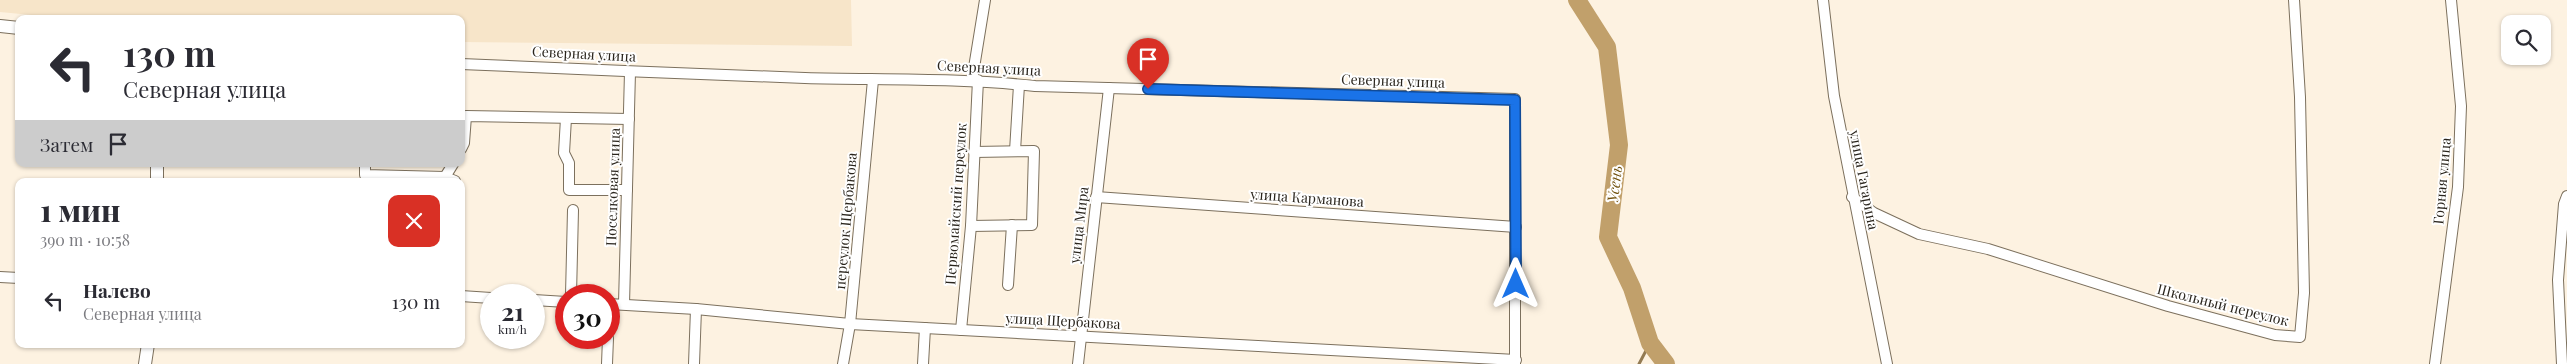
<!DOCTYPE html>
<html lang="ru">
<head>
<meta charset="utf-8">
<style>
  :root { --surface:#fff; --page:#f2f2f3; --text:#2b2b33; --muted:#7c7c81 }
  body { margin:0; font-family:"Playfair Display",serif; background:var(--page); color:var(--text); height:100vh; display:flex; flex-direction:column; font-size:19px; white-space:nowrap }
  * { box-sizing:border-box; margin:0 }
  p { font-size:16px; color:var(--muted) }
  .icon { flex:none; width:28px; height:28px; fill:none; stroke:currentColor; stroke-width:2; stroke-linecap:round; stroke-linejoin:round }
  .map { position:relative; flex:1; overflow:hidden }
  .side { position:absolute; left:15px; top:178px; width:450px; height:170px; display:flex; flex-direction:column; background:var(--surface); border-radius:10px; box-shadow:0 1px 4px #0004 }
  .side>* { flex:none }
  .banner { position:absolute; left:15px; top:15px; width:450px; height:152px; border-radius:10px; box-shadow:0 1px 4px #0004; background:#fff; color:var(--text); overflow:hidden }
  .fabs { position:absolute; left:2501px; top:15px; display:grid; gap:10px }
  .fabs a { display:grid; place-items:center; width:50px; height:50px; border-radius:10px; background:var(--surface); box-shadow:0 1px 4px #0004; font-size:25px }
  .speed { position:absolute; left:480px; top:284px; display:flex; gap:10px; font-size:25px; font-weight:700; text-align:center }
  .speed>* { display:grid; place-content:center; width:65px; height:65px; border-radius:50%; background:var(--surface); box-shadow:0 1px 4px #0004; line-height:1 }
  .speed small { font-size:12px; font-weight:400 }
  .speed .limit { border:8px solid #d22; background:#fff; color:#111 }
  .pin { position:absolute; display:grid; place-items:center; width:42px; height:42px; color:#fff; margin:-51px -21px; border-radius:50% 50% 50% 0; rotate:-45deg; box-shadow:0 0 5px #0007 }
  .pin .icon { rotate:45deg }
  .me { position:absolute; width:55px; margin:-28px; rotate:0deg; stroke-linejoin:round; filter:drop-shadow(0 0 4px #0008) }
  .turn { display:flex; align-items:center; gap:18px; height:105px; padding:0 25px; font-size:22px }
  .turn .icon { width:65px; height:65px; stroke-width:2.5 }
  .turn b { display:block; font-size:35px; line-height:42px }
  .then { display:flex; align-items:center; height:48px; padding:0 25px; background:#0003; gap:10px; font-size:19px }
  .round { display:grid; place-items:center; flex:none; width:52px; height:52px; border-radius:10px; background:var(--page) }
  .headline { display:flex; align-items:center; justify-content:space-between; height:85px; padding:0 25px }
  h1 { font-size:30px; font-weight:800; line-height:38px }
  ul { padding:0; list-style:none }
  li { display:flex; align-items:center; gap:15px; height:75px; padding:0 25px }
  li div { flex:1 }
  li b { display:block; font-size:19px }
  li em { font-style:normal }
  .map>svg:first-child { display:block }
  .built { fill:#f7e5c9 }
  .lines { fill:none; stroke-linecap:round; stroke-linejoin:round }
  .stream { stroke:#937b53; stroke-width:3 }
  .river { stroke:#c1a06b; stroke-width:18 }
  .minor-casing { stroke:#7c705d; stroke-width:12 }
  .tertiary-casing { stroke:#7c705d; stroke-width:14 }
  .minor { stroke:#fff; stroke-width:10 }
  .tertiary { stroke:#fff; stroke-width:12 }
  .route-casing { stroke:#114b97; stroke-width:12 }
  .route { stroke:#1a73e8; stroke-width:9 }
  .labels { text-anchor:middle; stroke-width:4; stroke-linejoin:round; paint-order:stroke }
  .street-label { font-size:14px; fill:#29241c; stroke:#fff }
  .water-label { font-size:15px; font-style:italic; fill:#6f4f0b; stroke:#fff }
</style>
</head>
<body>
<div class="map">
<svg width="2567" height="364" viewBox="0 0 2567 364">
  <rect width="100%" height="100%" fill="#fdf2e1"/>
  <polygon class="built" points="0,0 851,0 852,46 461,42 461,19 73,19 0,12"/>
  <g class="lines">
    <polyline class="stream" points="1639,364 1650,343"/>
    <polyline class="river" points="1577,0 1607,47 1619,145 1608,237 1632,288 1650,343 1666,364"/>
    <defs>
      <g id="minor">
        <polyline points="1823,0 1834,96 1887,364"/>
        <path d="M 461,64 C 576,69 690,74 805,78 C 882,80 958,78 1035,86 L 1515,99 L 1515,364"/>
        <polyline points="972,80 985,0"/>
        <polyline points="566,118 564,153 569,163 569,190 627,190"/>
        <polyline points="461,149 464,143 466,116 629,119"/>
        <polyline points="1015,151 1019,85"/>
        <polyline points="365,164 365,175 445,177 453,164"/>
        <polyline points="445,177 455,181"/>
        <polyline points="1096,197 1516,227"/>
        <polyline points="1852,197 1874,213 1919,234 1988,249 2168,306 2275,335 2300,337 2304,293 2300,97 2294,0"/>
        <polyline points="971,226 1032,225 1034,151 974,152"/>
        <polyline points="0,277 19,278"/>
        <polyline points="1008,285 1012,225"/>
        <polyline points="571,295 573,210"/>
        <polyline points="461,296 491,298"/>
        <polyline points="534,300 566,302"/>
        <polyline points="609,304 696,309 850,324 1516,360"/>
        <polyline points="624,304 630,72"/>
        <polyline points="609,326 610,304"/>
        <polyline points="961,330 971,226 978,80"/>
        <polyline points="607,364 608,338"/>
        <polyline points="694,364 696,309"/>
        <polyline points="843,364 850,324 873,80"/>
        <polyline points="923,364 925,328"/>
        <polyline points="1078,364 1109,88"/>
        <polyline points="2435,364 2458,187 2461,106 2451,0"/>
        <polyline points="2562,364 2558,280 2564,204 2567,196"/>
      </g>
      <g id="tertiary">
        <polyline points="0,26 19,28"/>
        <polyline points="157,164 157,181"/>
        <polyline points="145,364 148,344"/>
      </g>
    </defs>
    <use href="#minor" class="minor-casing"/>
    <use href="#tertiary" class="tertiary-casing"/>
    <use href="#minor" class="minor"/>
    <use href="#tertiary" class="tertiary"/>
  </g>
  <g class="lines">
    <defs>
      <polyline id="route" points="1148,89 1515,100 1516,284"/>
    </defs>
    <use href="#route" class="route-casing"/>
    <use href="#route" class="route"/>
  </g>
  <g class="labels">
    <g class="street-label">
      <text transform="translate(584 54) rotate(3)" y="5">Северная улица</text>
      <text transform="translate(989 68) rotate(3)" y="5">Северная улица</text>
      <text transform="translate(1393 81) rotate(2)" y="5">Северная улица</text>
      <text transform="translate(1864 180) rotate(79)" y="5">улица Гагарина</text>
      <text transform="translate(2442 181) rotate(-85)" y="5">Горная улица</text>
      <text transform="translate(613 187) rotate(-88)" y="5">Поселковая улица</text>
      <text transform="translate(1307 198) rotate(4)" y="5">улица Карманова</text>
      <text transform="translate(956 204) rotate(-86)" y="5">Первомайский переулок</text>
      <text transform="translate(846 221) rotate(-85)" y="5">переулок Щербакова</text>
      <text transform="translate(1079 225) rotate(-83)" y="5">улица Мира</text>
      <text transform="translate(2223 305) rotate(14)" y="5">Школьный переулок</text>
      <text transform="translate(1063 321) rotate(3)" y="5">улица Щербакова</text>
    </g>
    <g class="water-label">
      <text transform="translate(1615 184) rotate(-83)" y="5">Усень</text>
    </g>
  </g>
</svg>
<div class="fabs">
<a><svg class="icon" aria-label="search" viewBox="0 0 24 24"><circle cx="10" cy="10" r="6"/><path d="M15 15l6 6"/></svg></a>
</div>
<div class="speed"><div>21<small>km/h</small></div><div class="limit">30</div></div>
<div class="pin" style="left:1148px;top:89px;background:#d93025"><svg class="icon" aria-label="arrive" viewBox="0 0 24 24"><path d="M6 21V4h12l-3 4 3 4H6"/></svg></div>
<svg class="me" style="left:1516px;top:284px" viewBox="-20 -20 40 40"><path d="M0-17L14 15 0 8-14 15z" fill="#1a73e8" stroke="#fff" stroke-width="4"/></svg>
<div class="banner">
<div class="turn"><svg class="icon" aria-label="left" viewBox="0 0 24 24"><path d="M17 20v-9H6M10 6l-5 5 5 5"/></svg><div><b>130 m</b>Северная улица</div></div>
<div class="then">Затем<svg class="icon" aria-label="arrive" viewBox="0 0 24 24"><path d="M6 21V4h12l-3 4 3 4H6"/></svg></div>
</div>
<section class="side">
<div class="headline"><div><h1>1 мин</h1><p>390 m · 10:58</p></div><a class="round" style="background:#d93025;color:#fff"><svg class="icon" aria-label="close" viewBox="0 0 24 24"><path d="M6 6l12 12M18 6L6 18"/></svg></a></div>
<ul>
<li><svg class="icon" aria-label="left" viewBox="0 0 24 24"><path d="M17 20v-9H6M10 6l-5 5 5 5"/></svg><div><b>Налево</b><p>Северная улица</p></div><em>130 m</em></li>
</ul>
</section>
</div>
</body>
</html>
